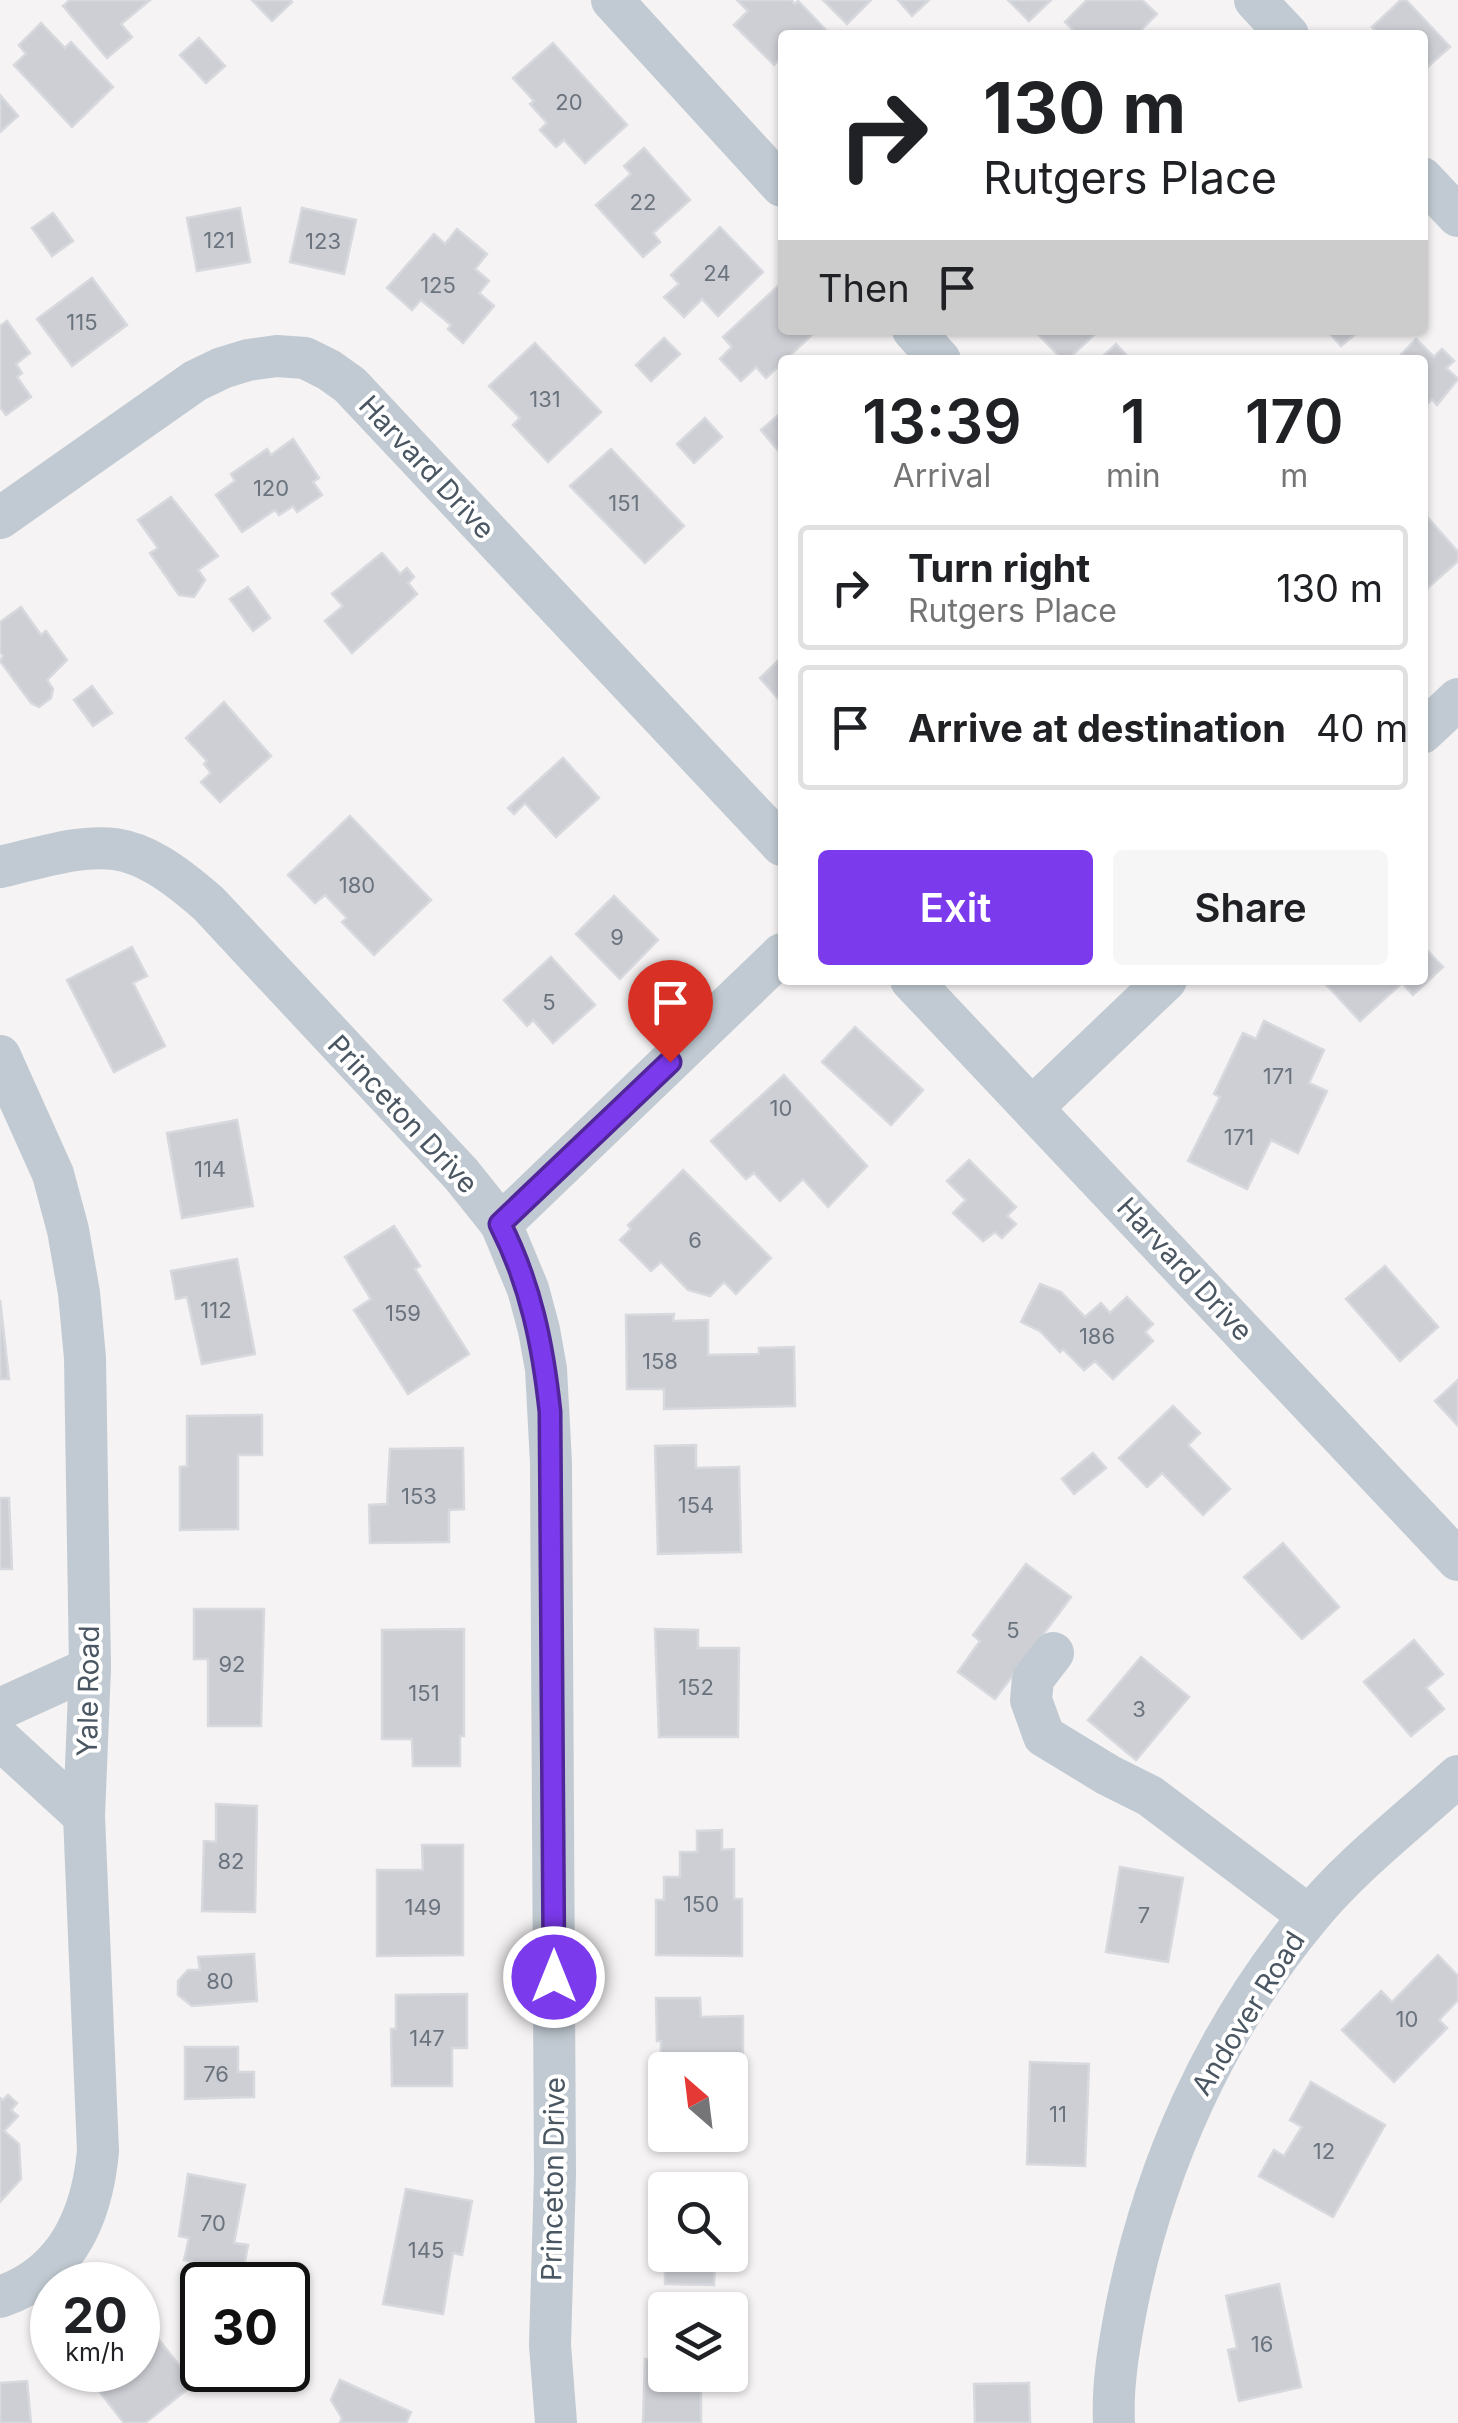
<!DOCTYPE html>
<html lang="en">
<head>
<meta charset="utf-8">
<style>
  :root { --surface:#fff; --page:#f6f6f6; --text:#202124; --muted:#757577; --line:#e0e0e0; --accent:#7c3aed }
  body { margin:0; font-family:Inter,sans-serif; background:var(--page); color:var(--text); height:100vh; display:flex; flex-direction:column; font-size:38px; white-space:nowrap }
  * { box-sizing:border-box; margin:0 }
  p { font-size:32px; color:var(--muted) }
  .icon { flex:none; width:55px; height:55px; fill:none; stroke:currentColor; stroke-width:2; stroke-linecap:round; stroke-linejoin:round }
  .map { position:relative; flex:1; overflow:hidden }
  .drawer { position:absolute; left:778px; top:355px; width:650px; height:630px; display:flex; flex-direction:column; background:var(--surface); border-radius:10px; box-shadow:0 2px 8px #0004 }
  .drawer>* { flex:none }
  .hud { position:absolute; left:778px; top:30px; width:650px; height:305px; border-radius:10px; box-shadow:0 2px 8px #0004; background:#fff; color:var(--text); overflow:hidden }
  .needle { width:65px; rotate:332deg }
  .controls { position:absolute; left:648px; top:2052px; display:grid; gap:20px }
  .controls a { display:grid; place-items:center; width:100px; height:100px; border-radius:10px; background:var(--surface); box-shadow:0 2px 8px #0004; font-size:50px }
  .speed { position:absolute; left:30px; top:2262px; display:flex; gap:20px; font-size:50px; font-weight:700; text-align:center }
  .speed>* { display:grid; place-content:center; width:130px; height:130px; border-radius:50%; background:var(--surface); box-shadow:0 2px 8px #0004; line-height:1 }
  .speed small { font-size:25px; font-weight:400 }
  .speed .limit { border:5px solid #111; border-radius:15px; background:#fff; color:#111 }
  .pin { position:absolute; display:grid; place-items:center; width:85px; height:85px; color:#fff; margin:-102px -42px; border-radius:50% 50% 50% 0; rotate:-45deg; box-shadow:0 0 10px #0007 }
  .pin .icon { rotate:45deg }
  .me { position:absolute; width:110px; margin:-55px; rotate:0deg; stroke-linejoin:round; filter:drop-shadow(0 0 8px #0008) }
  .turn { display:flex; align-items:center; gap:35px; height:210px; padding:0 40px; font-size:45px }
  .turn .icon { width:130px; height:130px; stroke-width:2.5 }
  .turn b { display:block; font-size:70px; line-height:85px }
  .then { display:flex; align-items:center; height:95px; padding:0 40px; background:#0003; gap:20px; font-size:38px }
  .eta { display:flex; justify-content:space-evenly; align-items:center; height:170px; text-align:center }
  .eta b { font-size:60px; font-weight:600; line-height:70px }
  .action { display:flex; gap:20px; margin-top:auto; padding:20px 40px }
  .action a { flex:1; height:115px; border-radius:10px; background:var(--accent); color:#fff; font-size:40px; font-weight:600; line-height:115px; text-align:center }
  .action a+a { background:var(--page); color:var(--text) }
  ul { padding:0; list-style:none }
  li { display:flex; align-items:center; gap:30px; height:125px; margin:0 20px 15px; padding:0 20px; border:5px solid var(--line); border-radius:10px }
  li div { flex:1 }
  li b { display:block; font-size:38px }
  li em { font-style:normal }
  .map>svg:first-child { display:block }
  .building { fill:#cdcfd5; stroke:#d7d9de; stroke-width:2.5 }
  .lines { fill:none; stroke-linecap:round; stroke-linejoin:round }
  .minor { stroke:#c1cad2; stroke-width:42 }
  .route-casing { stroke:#51269a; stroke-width:25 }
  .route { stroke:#7c3aed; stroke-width:18 }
  .labels { text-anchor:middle; stroke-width:8; stroke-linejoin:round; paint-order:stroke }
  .number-label { font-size:22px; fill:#6b747e }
  .street-label { font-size:28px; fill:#4a5661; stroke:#fff }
</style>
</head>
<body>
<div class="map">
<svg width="1458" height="2423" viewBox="0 0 1458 2423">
  <rect width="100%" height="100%" fill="#f5f3f3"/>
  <g class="building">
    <polygon points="70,0 150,0 121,24 132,37 107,58 63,6"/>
    <polygon points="252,0 290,0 292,2 272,21"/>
    <polygon points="737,0 791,0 795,4 798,1 826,30 822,35 782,35 782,56 774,65 734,25 748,11"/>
    <polygon points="823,0 871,0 847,24"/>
    <polygon points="898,0 929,0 912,16"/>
    <polygon points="1008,0 1051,0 1029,21"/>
    <polygon points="1087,0 1142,0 1157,14 1136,35 1078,35 1065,22"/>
    <polygon points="1401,0 1406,0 1450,47 1422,72 1422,35 1379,35 1372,27"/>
    <polygon points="41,23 65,48 71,42 113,87 72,127 14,65 26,54 19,45"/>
    <polygon points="199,38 225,66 206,83 180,55"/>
    <polygon points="553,43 627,125 585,163 564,140 556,147 540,130 547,123 530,104 534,101 513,78"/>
    <polygon points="0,95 18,116 0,132"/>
    <polygon points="644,148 690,200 653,233 660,242 643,257 596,205 631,174 624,166"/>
    <polygon points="240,208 250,262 197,271 187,218"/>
    <polygon points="302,208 356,220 344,274 290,262"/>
    <polygon points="53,213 73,241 52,256 32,228"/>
    <polygon points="720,227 763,272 718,316 702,299 684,317 664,297 679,284 671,275"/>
    <polygon points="457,229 487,254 475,269 489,281 479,293 494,306 463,343 448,329 451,325 421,300 412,310 387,288 434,234 445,244"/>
    <polygon points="92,278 127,325 72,366 37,319"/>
    <polygon points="778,286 782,291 782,330 817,330 766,378 756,367 741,381 720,359 732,347 723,337"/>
    <polygon points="7,321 30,353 16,364 22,373 17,377 31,397 6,415 0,407 0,326"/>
    <polygon points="1034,330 1093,330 1096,333 1067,360 1063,360"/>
    <polygon points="1327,330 1360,330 1341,346"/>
    <polygon points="664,338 680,354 651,381 636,365"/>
    <polygon points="1416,339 1434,357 1442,349 1454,361 1446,368 1458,379 1437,405 1432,399 1422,409 1422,360 1396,360"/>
    <polygon points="535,343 601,412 548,462 513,425 520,418 489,386"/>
    <polygon points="1116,344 1131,360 1099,360"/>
    <polygon points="782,412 782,455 761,430"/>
    <polygon points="705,418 722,437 694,463 677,444"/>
    <polygon points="293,439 319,478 313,482 322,495 297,512 293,506 279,515 275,510 242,532 216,495 235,481 231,474 267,449 271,455"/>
    <polygon points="611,449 684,526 645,563 570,486"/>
    <polygon points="171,497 218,556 198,570 205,580 194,597 179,595 150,553 158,548 138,520"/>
    <polygon points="1422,511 1458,552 1458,561 1422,593"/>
    <polygon points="382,553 400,574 407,568 414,577 408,583 417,594 352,653 325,621 343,606 332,594"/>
    <polygon points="248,587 270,618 253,631 230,599"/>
    <polygon points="21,607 41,635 46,631 67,660 47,680 53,689 51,698 39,707 31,703 0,661 3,656 0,652 0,622"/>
    <polygon points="782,657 782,703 760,678"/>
    <polygon points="92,686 112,713 93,726 74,700"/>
    <polygon points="224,702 271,756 220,802 201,782 211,773 204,764 207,761 186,738"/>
    <polygon points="563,758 599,798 556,837 525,803 514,814 508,808"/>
    <polygon points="350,816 431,900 374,955 342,922 347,918 325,895 315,903 288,875"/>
    <polygon points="614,896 658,940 620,979 576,934"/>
    <polygon points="1422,945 1443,967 1413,995 1402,983 1360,1021 1322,980 1422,980"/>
    <polygon points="132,947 147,976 133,983 165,1046 114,1072 67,980"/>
    <polygon points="551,957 595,1005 553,1043 533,1020 527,1026 504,1000"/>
    <polygon points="1264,1021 1324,1050 1309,1083 1327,1091 1298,1153 1271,1140 1247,1189 1188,1161 1220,1097 1214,1094 1243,1033 1256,1039"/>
    <polygon points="855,1027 923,1090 891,1125 822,1062"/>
    <polygon points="784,1075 867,1166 828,1207 803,1179 780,1201 754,1173 746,1179 711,1141"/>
    <polygon points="237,1120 253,1206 182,1218 167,1133"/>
    <polygon points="969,1160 1016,1207 1007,1216 1016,1224 1002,1238 995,1232 983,1241 953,1213 966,1200 947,1181"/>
    <polygon points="683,1170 771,1258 736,1294 724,1282 710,1296 688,1290 661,1262 651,1271 620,1240 631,1229 628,1225"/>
    <polygon points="394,1226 420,1266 415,1269 469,1354 408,1394 354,1310 371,1299 345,1257"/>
    <polygon points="237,1259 255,1354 202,1364 187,1297 176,1299 171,1271"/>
    <polygon points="1385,1266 1438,1327 1400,1361 1346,1299"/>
    <polygon points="1040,1284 1061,1292 1085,1317 1101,1303 1110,1313 1127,1297 1153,1324 1145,1332 1153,1341 1113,1379 1095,1361 1084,1370 1063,1349 1060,1352 1040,1331 1021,1322"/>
    <polygon points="0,1300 9,1379 0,1379"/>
    <polygon points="674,1314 673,1321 708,1320 708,1355 759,1354 759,1348 794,1347 795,1406 664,1409 664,1389 627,1389 626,1315"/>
    <polygon points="1458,1380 1458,1426 1435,1401"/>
    <polygon points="1173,1406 1200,1433 1188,1445 1230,1489 1203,1515 1162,1473 1147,1487 1119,1458"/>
    <polygon points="262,1415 262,1455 238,1455 238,1529 180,1530 180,1467 187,1466 187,1416"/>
    <polygon points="696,1445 696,1468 739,1467 741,1552 658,1554 655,1446"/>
    <polygon points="463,1448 464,1509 449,1510 449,1542 370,1543 369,1505 387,1504 390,1449"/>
    <polygon points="1093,1453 1106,1468 1074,1494 1062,1479"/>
    <polygon points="0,1498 9,1498 12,1569 0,1569"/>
    <polygon points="1283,1543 1339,1607 1302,1639 1244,1577"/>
    <polygon points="1026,1564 1071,1597 995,1699 958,1672 980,1641 973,1635"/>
    <polygon points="194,1609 264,1609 261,1726 208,1726 208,1659 194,1659"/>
    <polygon points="464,1629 464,1736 460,1736 460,1766 413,1766 412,1739 382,1739 382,1630"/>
    <polygon points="655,1629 698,1630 698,1648 739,1648 738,1737 659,1737"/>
    <polygon points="1414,1640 1443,1674 1426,1688 1444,1709 1411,1736 1364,1682"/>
    <polygon points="1141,1657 1189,1697 1136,1760 1088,1720"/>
    <polygon points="216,1804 257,1806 255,1912 202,1911 204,1841 216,1842"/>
    <polygon points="722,1830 722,1850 734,1849 734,1899 742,1899 742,1956 656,1955 656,1900 664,1900 664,1877 680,1877 680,1852 697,1852 697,1831"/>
    <polygon points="422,1845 463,1845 463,1955 377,1956 377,1870 423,1870"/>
    <polygon points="1120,1867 1183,1878 1168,1962 1106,1952"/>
    <polygon points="254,1954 257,2001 192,2006 178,1995 178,1981 188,1970 200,1970 198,1957"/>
    <polygon points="1438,1955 1458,1976 1458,2000 1439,2020 1447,2028 1394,2082 1342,2030 1381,1991 1392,2002"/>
    <polygon points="467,1994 467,2048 452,2048 452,2086 392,2086 391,2029 396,2029 396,1995"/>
    <polygon points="656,1998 700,1998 701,2017 743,2016 743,2102 730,2102 730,2070 665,2070 665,2102 661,2102 661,2041 657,2041"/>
    <polygon points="185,2047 238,2047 238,2072 254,2072 254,2097 185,2099"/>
    <polygon points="1030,2062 1089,2064 1085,2166 1027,2164"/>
    <polygon points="1311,2082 1385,2125 1333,2217 1259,2176 1274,2150 1284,2156 1302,2127 1290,2120"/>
    <polygon points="8,2095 17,2103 11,2110 18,2116 4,2131 19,2144 21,2179 0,2202 0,2098 3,2100"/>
    <polygon points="188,2174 245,2185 234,2243 248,2245 243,2272 184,2260 189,2238 179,2236"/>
    <polygon points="656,2181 718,2181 718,2190 665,2190 665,2234 655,2235"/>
    <polygon points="406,2189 472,2201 462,2255 453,2253 443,2314 383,2304"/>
    <polygon points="665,2255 715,2255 714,2285 665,2284"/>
    <polygon points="1279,2284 1301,2387 1239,2401 1228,2350 1237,2348 1226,2296"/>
    <polygon points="140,2316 194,2384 145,2423 124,2423 85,2373 89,2370 138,2370 138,2318"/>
    <polygon points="645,2359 665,2359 665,2375 701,2375 701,2423 643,2423"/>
    <polygon points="340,2380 411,2412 406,2423 340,2423 342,2418 331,2400"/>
    <polygon points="27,2381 31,2423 0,2423 0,2383"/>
    <polygon points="1029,2383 1030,2423 975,2423 974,2384"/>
  </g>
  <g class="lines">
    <g class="minor">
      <polyline points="612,0 782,186"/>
      <polyline points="1255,0 1288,35"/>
      <polyline points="1422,178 1458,216"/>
      <polyline points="913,330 940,360"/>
      <polyline points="0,518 195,381 222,368 248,360 277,356 305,358 329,370 350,385 782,845"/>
      <polyline points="1422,733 1458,699"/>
      <path d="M 0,867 C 102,842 126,831 209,904 L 461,1174 L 501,1224 L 528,1289 L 539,1330 L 546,1369 L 551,1463 L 555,2175 L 550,2345 L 556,2423"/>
      <polyline points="911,980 1458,1560"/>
      <path d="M 0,1056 L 53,1174 L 68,1230 L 79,1293 L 85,1358 L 90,1668 L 84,1816 L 98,2151 C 92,2216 67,2274 0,2297"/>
      <polyline points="1033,1107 1166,980"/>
      <polyline points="501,1224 782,954"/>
      <polyline points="1053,1653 1033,1679 1031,1700 1044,1736 1108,1775 1150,1796 1309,1916"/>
      <polyline points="0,1709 90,1668"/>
      <polyline points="0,1739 84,1816"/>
      <path d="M 1114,2423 C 1112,2385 1119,2346 1126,2309 C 1154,2167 1215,2030 1308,1918 C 1351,1865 1408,1822 1458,1776"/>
    </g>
  </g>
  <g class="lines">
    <defs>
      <path id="route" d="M 554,1977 L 550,1412 C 543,1346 531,1285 500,1224 L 670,1062"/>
    </defs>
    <use href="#route" class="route-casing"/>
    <use href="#route" class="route"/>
  </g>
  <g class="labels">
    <g class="number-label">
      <text x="569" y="110">20</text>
      <text x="643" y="210">22</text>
      <text x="219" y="248">121</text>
      <text x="323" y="249">123</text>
      <text x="717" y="281">24</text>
      <text x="438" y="293">125</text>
      <text x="82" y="330">115</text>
      <text x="545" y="407">131</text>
      <text x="271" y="496">120</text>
      <text x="624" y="511">151</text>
      <text x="357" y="893">180</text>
      <text x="617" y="945">9</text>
      <text x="549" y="1010">5</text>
      <text x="1278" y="1084">171</text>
      <text x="781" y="1116">10</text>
      <text x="1239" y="1145">171</text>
      <text x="210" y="1177">114</text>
      <text x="695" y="1248">6</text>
      <text x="216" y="1318">112</text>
      <text x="403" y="1321">159</text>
      <text x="1097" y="1344">186</text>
      <text x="660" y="1369">158</text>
      <text x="419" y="1504">153</text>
      <text x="696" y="1513">154</text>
      <text x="1013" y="1638">5</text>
      <text x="232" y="1672">92</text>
      <text x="696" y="1695">152</text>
      <text x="424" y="1701">151</text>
      <text x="1139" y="1717">3</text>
      <text x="231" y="1869">82</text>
      <text x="701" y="1912">150</text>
      <text x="423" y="1915">149</text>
      <text x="1144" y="1923">7</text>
      <text x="220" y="1989">80</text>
      <text x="1407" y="2027">10</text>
      <text x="427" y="2046">147</text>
      <text x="216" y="2082">76</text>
      <text x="1058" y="2122">11</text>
      <text x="1324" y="2159">12</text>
      <text x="213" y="2231">70</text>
      <text x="426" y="2258">145</text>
      <text x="1262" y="2352">16</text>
    </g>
    <g class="street-label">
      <text transform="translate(427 467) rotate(47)" y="10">Harvard Drive</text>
      <text transform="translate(403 1114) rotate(47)" y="10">Princeton Drive</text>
      <text transform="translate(1185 1269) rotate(47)" y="10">Harvard Drive</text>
      <text transform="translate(88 1691) rotate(-89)" y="10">Yale Road</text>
      <text transform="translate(1248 2013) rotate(-58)" y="10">Andover Road</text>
      <text transform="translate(553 2179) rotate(-89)" y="10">Princeton Drive</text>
    </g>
  </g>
</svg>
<div class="controls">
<a><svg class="needle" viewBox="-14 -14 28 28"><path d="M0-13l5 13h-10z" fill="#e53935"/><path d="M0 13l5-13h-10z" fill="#757577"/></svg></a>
<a><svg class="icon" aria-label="search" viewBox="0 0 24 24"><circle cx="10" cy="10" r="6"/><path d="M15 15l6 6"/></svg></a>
<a><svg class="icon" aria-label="layers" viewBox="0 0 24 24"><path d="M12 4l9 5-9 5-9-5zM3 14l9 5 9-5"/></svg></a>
</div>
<div class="speed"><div>20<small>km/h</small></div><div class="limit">30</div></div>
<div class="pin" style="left:670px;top:1062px;background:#d93025"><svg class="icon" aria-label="arrive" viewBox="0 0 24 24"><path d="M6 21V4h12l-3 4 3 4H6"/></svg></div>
<svg class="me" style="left:554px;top:1977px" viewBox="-20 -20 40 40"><circle r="17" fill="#7c3aed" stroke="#fff" stroke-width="3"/><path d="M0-11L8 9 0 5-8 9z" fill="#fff"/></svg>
<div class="hud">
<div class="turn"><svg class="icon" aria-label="right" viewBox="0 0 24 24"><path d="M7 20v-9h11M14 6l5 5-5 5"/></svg><div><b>130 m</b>Rutgers Place</div></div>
<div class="then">Then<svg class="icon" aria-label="arrive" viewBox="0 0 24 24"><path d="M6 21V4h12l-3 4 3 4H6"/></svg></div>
</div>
<section class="drawer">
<div class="eta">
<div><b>13:39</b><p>Arrival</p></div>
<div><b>1</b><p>min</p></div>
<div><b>170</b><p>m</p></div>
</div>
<ul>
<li><svg class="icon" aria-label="right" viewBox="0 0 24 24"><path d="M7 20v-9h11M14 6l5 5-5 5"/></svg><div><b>Turn right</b><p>Rutgers Place</p></div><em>130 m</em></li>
<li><svg class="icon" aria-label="arrive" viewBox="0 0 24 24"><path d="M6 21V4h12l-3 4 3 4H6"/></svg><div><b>Arrive at destination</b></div><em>40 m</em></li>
</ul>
<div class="action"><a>Exit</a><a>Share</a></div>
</section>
</div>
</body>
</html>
